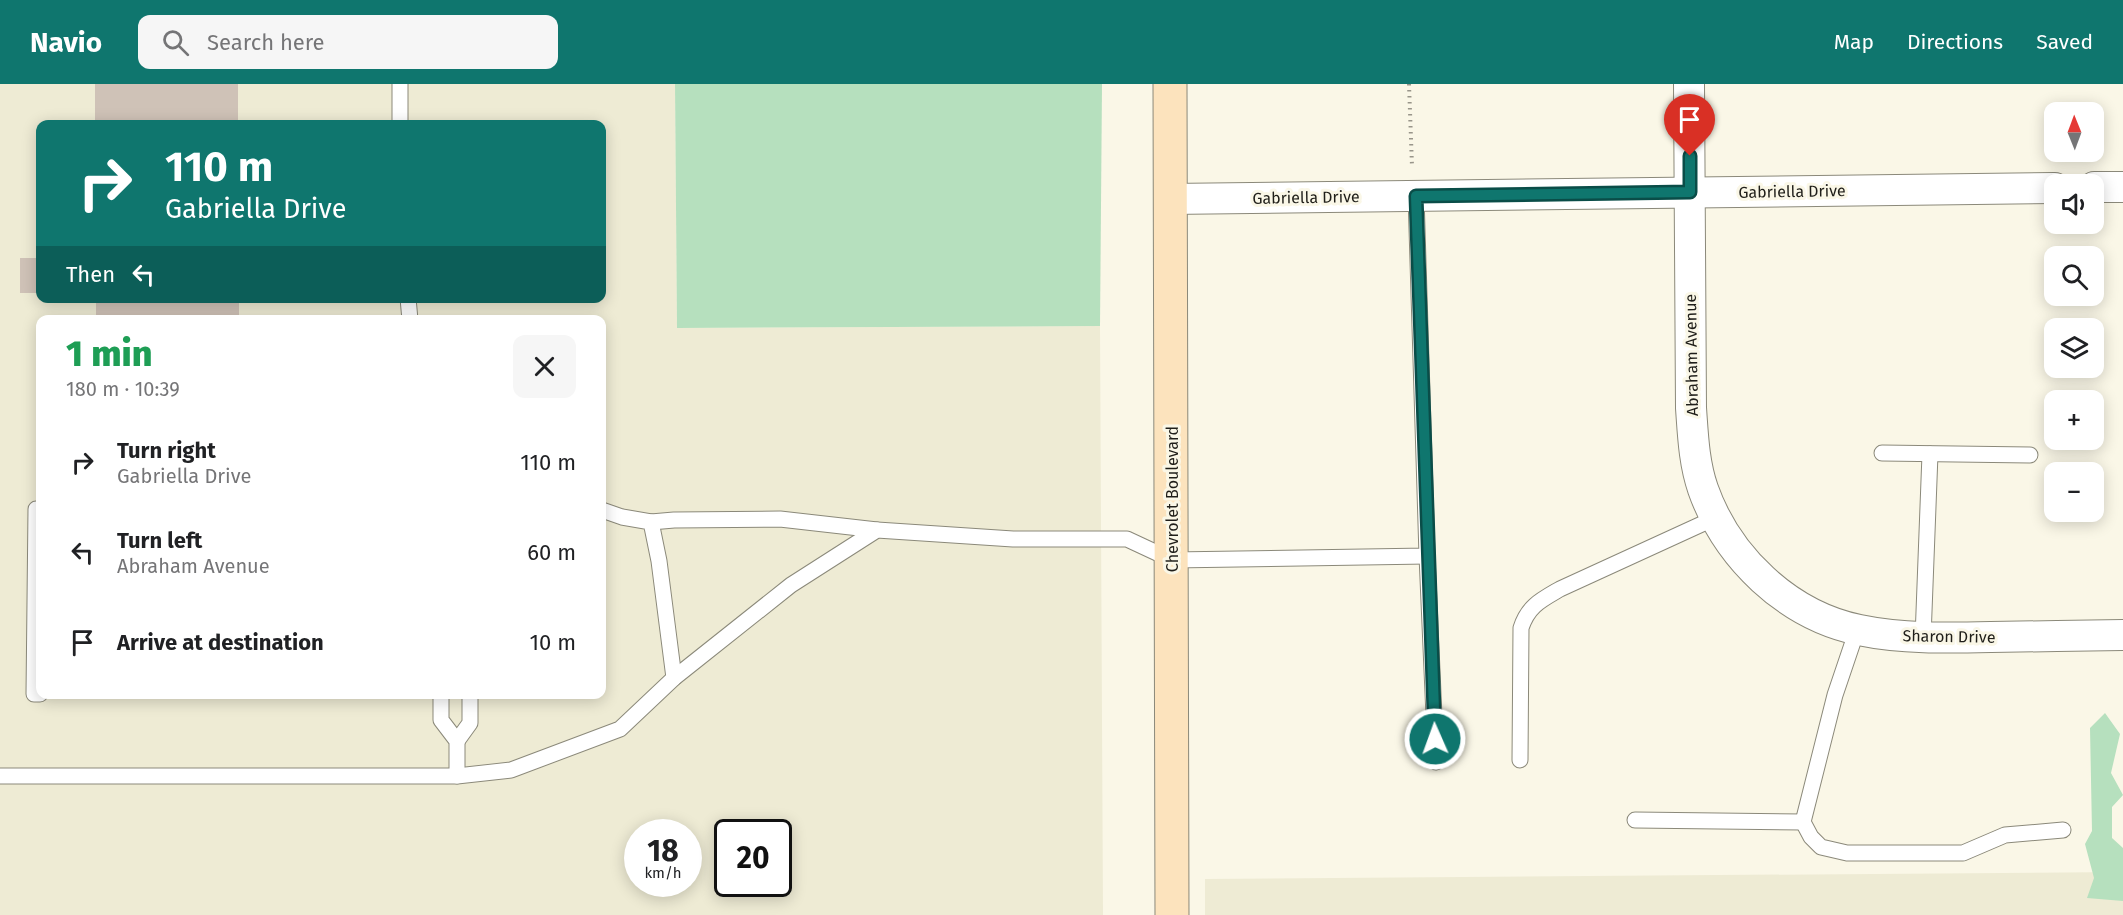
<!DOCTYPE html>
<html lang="en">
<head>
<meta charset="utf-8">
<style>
  :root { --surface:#fff; --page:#f6f6f6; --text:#202124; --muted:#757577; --accent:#0f766e }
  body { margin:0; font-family:"Fira Sans",sans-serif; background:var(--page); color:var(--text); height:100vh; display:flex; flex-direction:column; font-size:22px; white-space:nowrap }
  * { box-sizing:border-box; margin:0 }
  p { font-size:20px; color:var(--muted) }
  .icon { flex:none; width:33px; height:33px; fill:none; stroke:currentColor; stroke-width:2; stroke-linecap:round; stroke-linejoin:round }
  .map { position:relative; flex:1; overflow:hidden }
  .side { position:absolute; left:36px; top:231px; width:570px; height:384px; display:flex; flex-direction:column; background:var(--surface); border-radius:12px; box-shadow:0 3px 15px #0003 }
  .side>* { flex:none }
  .banner { position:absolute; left:36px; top:36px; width:570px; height:183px; border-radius:12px; box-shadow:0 3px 15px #0003; background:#0f766e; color:#fff; overflow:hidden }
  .needle { width:39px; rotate:359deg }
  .fabs { position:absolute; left:2044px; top:18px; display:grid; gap:12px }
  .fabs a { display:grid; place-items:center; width:60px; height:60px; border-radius:12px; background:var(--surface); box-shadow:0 3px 15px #0003; font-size:30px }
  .speed { position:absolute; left:624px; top:735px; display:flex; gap:12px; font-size:30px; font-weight:700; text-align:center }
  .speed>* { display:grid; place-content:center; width:78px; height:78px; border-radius:50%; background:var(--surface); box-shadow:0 3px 15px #0003; line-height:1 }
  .speed small { font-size:15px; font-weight:400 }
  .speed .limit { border:3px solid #111; border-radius:9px; background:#fff; color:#111 }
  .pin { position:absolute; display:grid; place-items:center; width:51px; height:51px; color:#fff; margin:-62px -26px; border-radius:50% 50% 50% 0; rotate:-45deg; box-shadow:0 0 6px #0007 }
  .pin .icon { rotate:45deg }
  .me { position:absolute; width:66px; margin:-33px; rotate:358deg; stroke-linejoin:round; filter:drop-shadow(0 0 4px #0008) }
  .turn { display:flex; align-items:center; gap:21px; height:126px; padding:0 30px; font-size:27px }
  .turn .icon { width:78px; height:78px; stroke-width:2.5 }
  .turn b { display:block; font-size:42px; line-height:51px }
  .then { display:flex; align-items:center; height:57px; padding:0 30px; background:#0003; gap:12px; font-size:22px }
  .round { display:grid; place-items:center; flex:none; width:63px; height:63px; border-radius:12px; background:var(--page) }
  .summary { display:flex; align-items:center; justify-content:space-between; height:102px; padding:0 30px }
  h1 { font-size:36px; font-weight:800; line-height:45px; color:#1e9e55 }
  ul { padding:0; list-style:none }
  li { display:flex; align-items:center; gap:18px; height:90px; padding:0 30px }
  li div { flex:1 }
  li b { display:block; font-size:22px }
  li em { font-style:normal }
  header { display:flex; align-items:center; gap:36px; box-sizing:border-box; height:84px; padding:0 30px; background:var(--accent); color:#fff }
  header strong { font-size:28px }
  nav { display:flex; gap:33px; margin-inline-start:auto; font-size:21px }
  .search { width:420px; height:54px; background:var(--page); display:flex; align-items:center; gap:15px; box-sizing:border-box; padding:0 21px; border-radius:12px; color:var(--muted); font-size:22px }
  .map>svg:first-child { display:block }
  .built { fill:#eeebd4; fill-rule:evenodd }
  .green { fill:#b6e0be }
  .building { fill:#cfc2b7 }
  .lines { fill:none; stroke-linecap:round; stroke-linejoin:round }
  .service-casing { stroke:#8b897a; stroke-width:17 }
  .minor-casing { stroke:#8b897a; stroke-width:32 }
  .secondary-casing { stroke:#8b897a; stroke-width:35 }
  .path { stroke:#98958a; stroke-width:4; stroke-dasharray:1.5 4.5; stroke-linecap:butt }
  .service { stroke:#fff; stroke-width:15 }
  .minor { stroke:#fff; stroke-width:30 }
  .secondary { stroke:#fce3bd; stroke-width:33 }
  .route-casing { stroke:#0a4d48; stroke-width:15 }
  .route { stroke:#0f766e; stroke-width:10 }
  .labels { text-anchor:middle; stroke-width:6; stroke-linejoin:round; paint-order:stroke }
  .street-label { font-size:16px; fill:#1f1e19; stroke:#faf7e7 }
</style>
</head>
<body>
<header>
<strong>Navio</strong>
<div class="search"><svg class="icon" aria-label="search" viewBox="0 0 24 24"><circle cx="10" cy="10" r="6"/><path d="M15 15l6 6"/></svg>Search here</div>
<nav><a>Map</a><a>Directions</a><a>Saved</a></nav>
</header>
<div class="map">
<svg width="2123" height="831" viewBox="0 0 2123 831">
  <rect width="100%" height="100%" fill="#faf7e7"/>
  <g class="built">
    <path d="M 0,0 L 675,0 L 677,244 L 1100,242 L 1103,831 L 0,831 ZM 40,40 L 602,40 L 602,214 L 40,214 ZM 40,236 L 602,236 L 602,610 L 40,610 ZM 638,748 L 688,748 L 688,800 L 638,800 ZM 728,748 L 778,748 L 778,800 L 728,800 Z"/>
    <polygon points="2123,788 2123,831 1205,831 1205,795"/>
  </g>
  <g class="green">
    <polygon points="675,0 1102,0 1100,242 677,244"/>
    <polygon points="2105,629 2120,650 2111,689 2123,711 2112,723 2112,754 2123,764 2123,817 2087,814 2094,794 2085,760 2092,747 2090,644"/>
  </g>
  <g class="building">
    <rect x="95" y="0" width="143" height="40"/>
    <rect x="20" y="174" width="20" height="35"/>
    <rect x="96" y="214" width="143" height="22"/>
  </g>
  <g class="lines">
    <defs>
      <g id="service">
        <polyline points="400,0 400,40"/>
        <polyline points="408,214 410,236"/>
        <polyline points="1882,369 2030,371"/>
        <polyline points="40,425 36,425 34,610 40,610"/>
        <polyline points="602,426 622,433 651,438 659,477 674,594"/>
        <polyline points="651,438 674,436 780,435 877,446"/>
        <polyline points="1427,472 1436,678"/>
        <polyline points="1857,546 1835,611 1803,738 1811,753 1821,763 1847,769 1963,769 2005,751 2063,746"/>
        <polyline points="1923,554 1930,370"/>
        <polyline points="441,610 441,636 457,657 457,692"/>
        <polyline points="457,657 470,639 470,610"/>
        <path d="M 1520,676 L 1521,544 C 1528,522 1541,516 1560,505 L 1715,434"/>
        <polyline points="0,692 457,692 511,686 620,645 674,594 791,501 877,446 1013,455 1127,455 1172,476 1427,472 1416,112"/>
        <polyline points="1635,736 1803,738"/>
      </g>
      <g id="minor">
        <path d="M 1689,0 L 1691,324 C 1693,352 1694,379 1703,405 C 1727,473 1787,531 1859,546 C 1902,555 1946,554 1991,553 C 2035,552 2079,552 2123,551"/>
        <polyline points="2094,103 2123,103"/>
        <polyline points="1169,115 2055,104"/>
      </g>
      <polyline id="secondary" points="1170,0 1172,831"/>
    </defs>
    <use href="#service" class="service-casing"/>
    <use href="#minor" class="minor-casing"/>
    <use href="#secondary" class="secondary-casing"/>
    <polyline class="path" points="1409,0 1412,82"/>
    <use href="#service" class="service"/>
    <use href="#minor" class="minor"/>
    <use href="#secondary" class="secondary"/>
  </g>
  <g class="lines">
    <defs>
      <polyline id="route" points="1435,655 1416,112 1690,108 1690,72"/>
    </defs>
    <use href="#route" class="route-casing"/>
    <use href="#route" class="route"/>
  </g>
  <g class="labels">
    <g class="street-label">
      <text transform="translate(1792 107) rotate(-1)" y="6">Gabriella Drive</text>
      <text transform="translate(1306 113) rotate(-1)" y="6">Gabriella Drive</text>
      <text transform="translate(1691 271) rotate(-91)" y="6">Abraham Avenue</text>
      <text transform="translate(1172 415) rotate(-90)" y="6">Chevrolet Boulevard</text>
      <text transform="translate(1949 552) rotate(1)" y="6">Sharon Drive</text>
    </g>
  </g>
</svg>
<div class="fabs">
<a><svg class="needle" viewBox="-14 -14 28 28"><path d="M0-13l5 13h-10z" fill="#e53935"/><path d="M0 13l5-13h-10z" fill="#757577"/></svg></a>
<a><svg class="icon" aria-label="sound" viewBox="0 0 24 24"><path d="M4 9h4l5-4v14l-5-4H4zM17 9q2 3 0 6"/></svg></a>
<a><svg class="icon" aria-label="search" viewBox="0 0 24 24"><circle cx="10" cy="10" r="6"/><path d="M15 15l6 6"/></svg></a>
<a><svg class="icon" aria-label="layers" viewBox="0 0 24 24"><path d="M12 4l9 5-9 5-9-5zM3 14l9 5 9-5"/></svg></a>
<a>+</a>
<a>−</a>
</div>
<div class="speed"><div>18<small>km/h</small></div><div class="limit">20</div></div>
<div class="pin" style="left:1690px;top:72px;background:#d93025"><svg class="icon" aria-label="arrive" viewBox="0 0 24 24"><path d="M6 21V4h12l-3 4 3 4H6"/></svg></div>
<svg class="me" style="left:1435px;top:655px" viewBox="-20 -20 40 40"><circle r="17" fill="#0f766e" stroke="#fff" stroke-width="3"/><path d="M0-11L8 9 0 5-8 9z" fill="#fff"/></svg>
<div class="banner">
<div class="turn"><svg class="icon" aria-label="right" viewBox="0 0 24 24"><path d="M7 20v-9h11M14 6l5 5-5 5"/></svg><div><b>110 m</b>Gabriella Drive</div></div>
<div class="then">Then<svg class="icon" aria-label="left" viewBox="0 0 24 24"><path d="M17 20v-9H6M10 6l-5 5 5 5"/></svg></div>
</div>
<section class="side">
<div class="summary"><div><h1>1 min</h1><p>180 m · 10:39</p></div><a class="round"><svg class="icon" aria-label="close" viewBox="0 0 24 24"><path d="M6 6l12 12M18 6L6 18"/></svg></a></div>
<ul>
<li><svg class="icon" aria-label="right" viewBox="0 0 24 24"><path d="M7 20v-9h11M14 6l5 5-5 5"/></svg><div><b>Turn right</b><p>Gabriella Drive</p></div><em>110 m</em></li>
<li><svg class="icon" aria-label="left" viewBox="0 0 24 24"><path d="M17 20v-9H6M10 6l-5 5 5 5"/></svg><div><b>Turn left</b><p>Abraham Avenue</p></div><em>60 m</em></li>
<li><svg class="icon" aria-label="arrive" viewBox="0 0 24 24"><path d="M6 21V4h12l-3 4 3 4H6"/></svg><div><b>Arrive at destination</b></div><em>10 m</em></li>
</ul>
</section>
</div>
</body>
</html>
